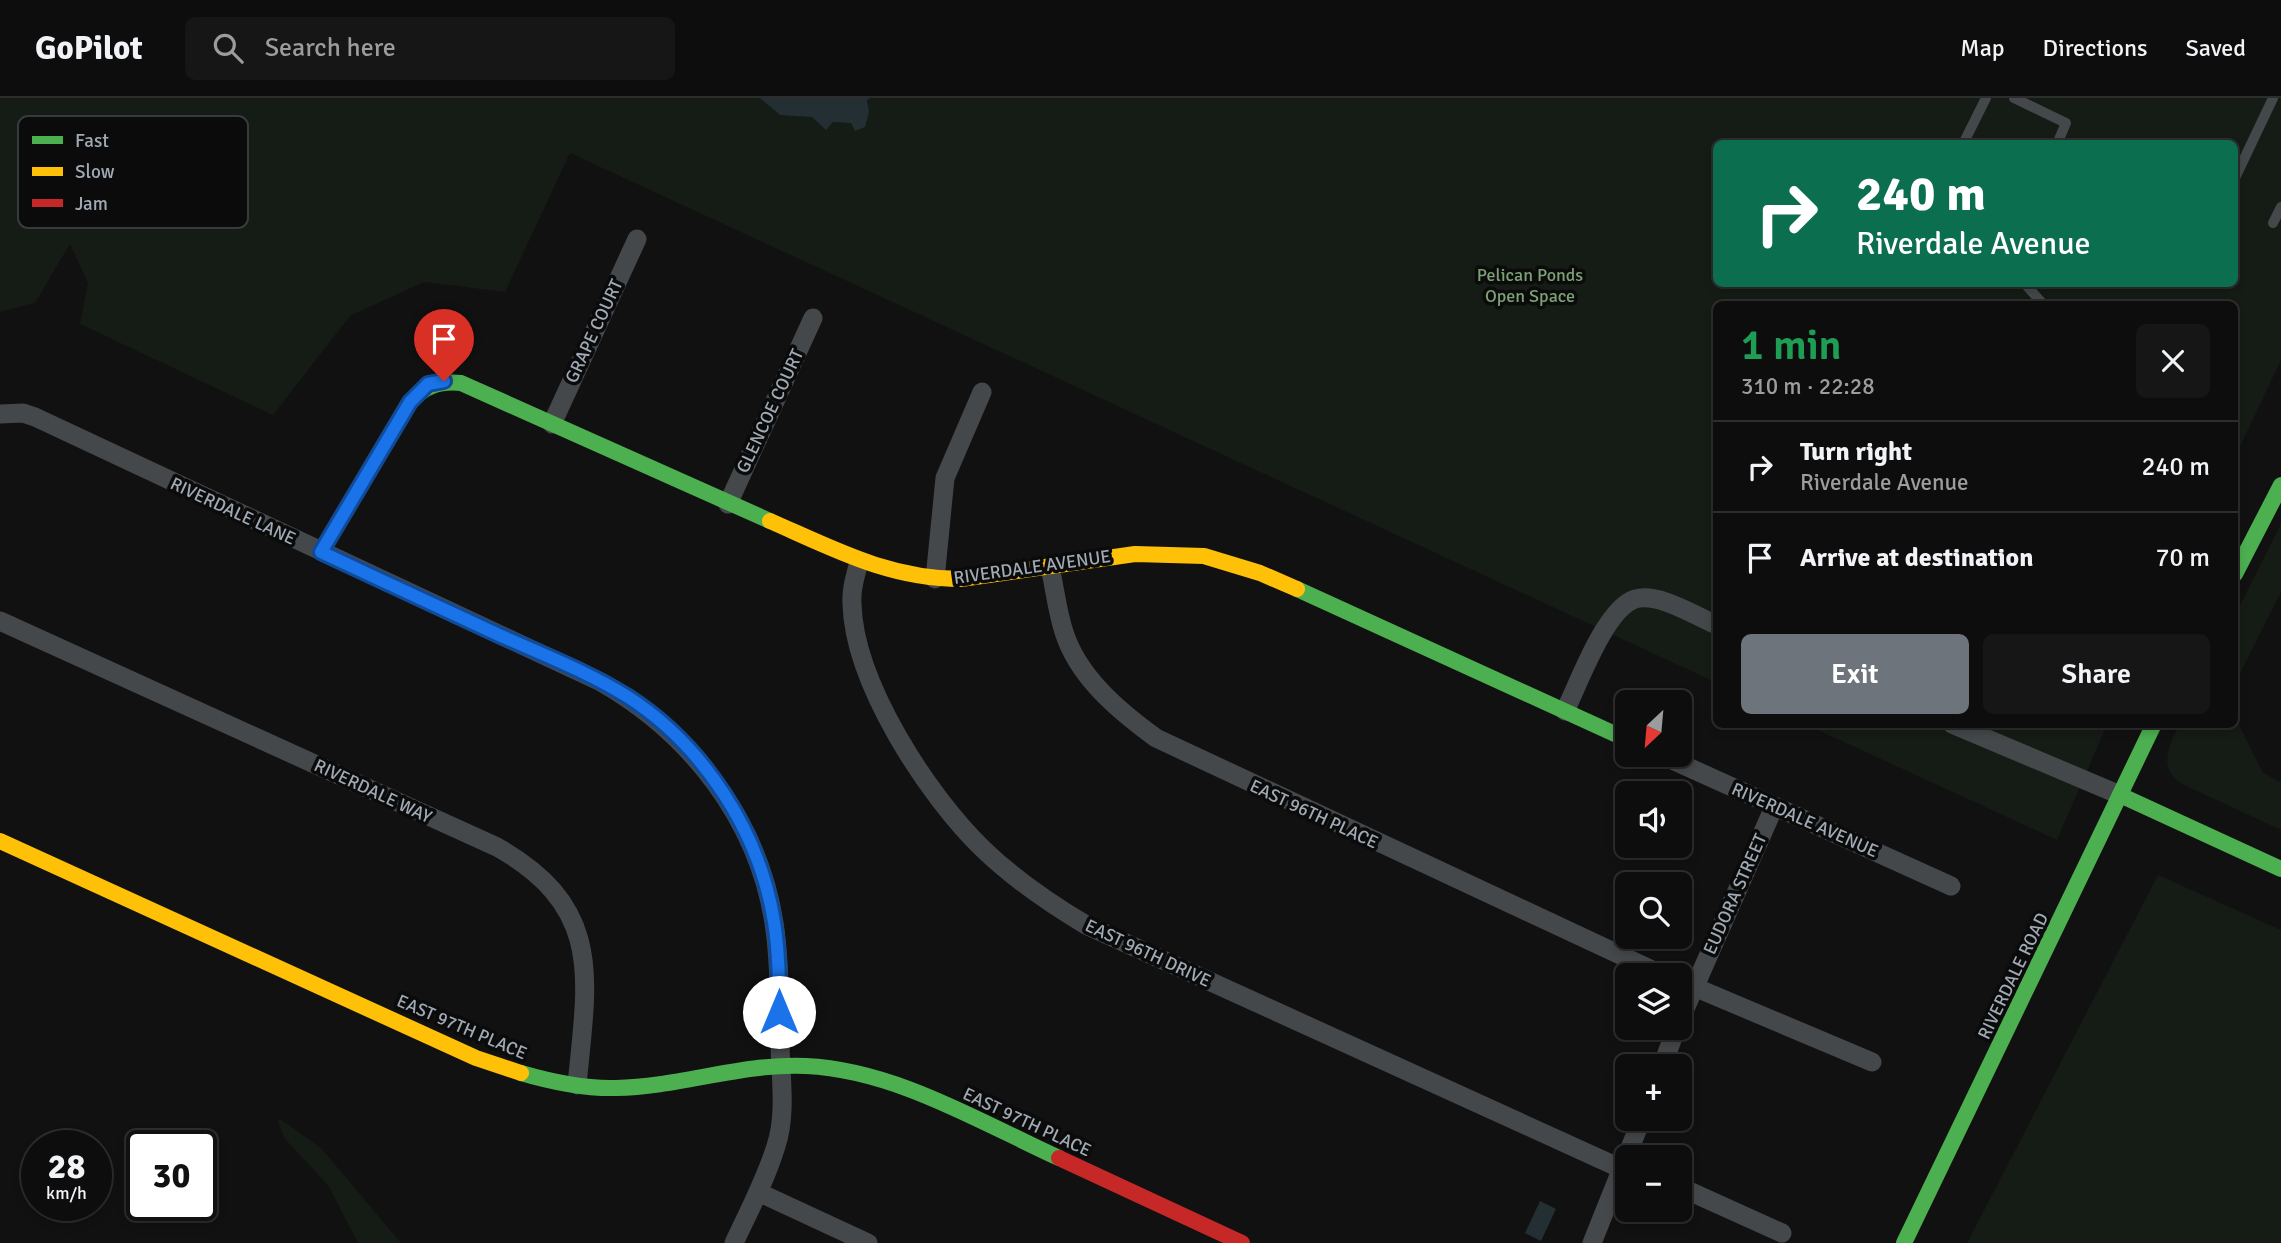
<!DOCTYPE html>
<html lang="en">
<head>
<meta charset="utf-8">
<style>
  :root { --surface:#0d0d0d; --page:#161616; --text:#f1f3f6; --muted:#9a9c9d; --line:#2d2d2e; --accent:#6e747b }
  body { margin:0; font-family:Signika,sans-serif; background:var(--page); color:var(--text); height:100vh; display:flex; flex-direction:column; font-size:26px; white-space:nowrap }
  * { box-sizing:border-box; margin:0 }
  p { font-size:23px; color:var(--muted) }
  .icon { flex:none; width:38px; height:38px; fill:none; stroke:currentColor; stroke-width:2; stroke-linecap:round; stroke-linejoin:round }
  .map { position:relative; flex:1; overflow:hidden }
  .details { position:absolute; left:1713px; top:203px; width:525px; height:427px; display:flex; flex-direction:column; background:var(--surface); border-radius:10px; box-shadow:0 4px 10px #0003,0 0 0 2px var(--line) }
  .details>* { flex:none }
  .top-card { position:absolute; left:1713px; top:42px; width:525px; height:147px; border-radius:10px; box-shadow:0 4px 10px #0003,0 0 0 2px var(--line); background:#0b6e4f; color:#fff; overflow:hidden }
  .needle { width:46px; rotate:206deg }
  .tools { position:absolute; left:1615px; top:592px; display:grid; gap:14px }
  .tools a { display:grid; place-items:center; width:77px; height:77px; border-radius:10px; background:var(--surface); box-shadow:0 4px 10px #0003,0 0 0 2px var(--line); font-size:35px }
  .speed { position:absolute; left:21px; top:1032px; display:flex; gap:14px; font-size:35px; font-weight:700; text-align:center }
  .speed>* { display:grid; place-content:center; width:91px; height:91px; border-radius:50%; background:var(--surface); box-shadow:0 4px 10px #0003,0 0 0 2px var(--line); line-height:1 }
  .speed small { font-size:18px; font-weight:400 }
  .speed .limit { border:4px solid #111; border-radius:10px; background:#fff; color:#111 }
  .pin { position:absolute; display:grid; place-items:center; width:60px; height:60px; color:#fff; margin:-72px -30px; border-radius:50% 50% 50% 0; rotate:-45deg; box-shadow:0 0 7px #0007 }
  .pin .icon { rotate:45deg }
  .me { position:absolute; width:77px; margin:-38px; rotate:0deg; stroke-linejoin:round; filter:drop-shadow(0 0 5px #0008) }
  .turn { display:flex; align-items:center; gap:24px; height:147px; padding:0 28px; font-size:32px }
  .turn .icon { width:91px; height:91px; stroke-width:2.5 }
  .turn b { display:block; font-size:49px; line-height:60px }
  .round { display:grid; place-items:center; flex:none; width:74px; height:74px; border-radius:10px; background:var(--page) }
  .headline { display:flex; align-items:center; justify-content:space-between; height:119px; padding:0 28px }
  h1 { font-size:42px; font-weight:600; line-height:52px; color:#1e9e55 }
  .primary-button { display:flex; gap:14px; margin-top:auto; padding:14px 28px }
  .primary-button a { flex:1; height:80px; border-radius:10px; background:var(--accent); color:#fff; font-size:28px; font-weight:600; line-height:80px; text-align:center }
  .primary-button a+a { background:var(--page); color:var(--text) }
  ul { padding:0; list-style:none }
  li { display:flex; align-items:center; gap:21px; height:91px; padding:0 28px; border-top:2px solid var(--line) }
  li div { flex:1 }
  li b { display:block; font-size:26px }
  li em { font-style:normal }
  header { display:flex; align-items:center; gap:42px; box-sizing:border-box; height:98px; padding:0 35px; background:var(--surface); border-bottom:2px solid var(--line) }
  header strong { font-size:33px }
  nav { display:flex; gap:38px; margin-inline-start:auto; font-size:24px }
  .search { width:490px; height:63px; background:var(--page); display:flex; align-items:center; gap:18px; box-sizing:border-box; padding:0 24px; border-radius:10px; color:var(--muted); font-size:26px }
  .map>svg:first-child { display:block }
  .green { fill:#151b15; fill-rule:evenodd }
  .water { fill:#232f33 }
  .lines { fill:none; stroke-linecap:round; stroke-linejoin:round }
  .lane { stroke:#45484a; stroke-width:10 }
  .street { stroke:#45484a; stroke-width:19 }
  .fast { stroke:#4caf50; stroke-width:16 }
  .slow { stroke:#ffc107; stroke-width:16 }
  .jam { stroke:#c62828; stroke-width:16 }
  .route-casing { stroke:#114b97; stroke-width:18 }
  .route { stroke:#1a73e8; stroke-width:12 }
  .labels { text-anchor:middle; stroke-width:7; stroke-linejoin:round; paint-order:stroke }
  .park-label { font-size:18px; fill:#7ba174; stroke:#0b0b0c }
  .street-label { font-size:18px; fill:#a0aab4; stroke:#0b0b0c }
  .key { fill:#0b0b0c; stroke:#383b3e; stroke-width:2 }
  .key-label { font-size:19px; fill:#a0aab4 }
</style>
</head>
<body>
<header>
<strong>GoPilot</strong>
<div class="search"><svg class="icon" aria-label="search" viewBox="0 0 24 24"><circle cx="10" cy="10" r="6"/><path d="M15 15l6 6"/></svg>Search here</div>
<nav><a>Map</a><a>Directions</a><a>Saved</a></nav>
</header>
<div class="map">
<svg width="2281" height="1145" viewBox="0 0 2281 1145">
  <rect width="100%" height="100%" fill="#111"/>
  <g class="green">
    <path d="M 0,0 L 2281,0 L 2281,262 L 2235,359 L 2235,206 L 1717,206 L 1717,585 L 570,55 L 505,194 L 424,184 L 350,218 L 273,317 L 80,226 L 88,185 L 70,146 L 35,205 L 0,214 ZM 1717,46 L 2235,46 L 2235,186 L 1717,186 Z"/>
    <polygon points="2281,426 2281,494 2235,585 2235,517"/>
    <path d="M 2235,619 L 2263,675 L 2281,684 L 2281,732 L 2182,686 C 2157,670 2169,648 2179,627 L 2235,626 Z"/>
    <polygon points="1807,627 2107,627 2057,742"/>
    <polygon points="2158,777 2281,832 2281,1145 1967,1145"/>
    <polygon points="280,1021 321,1050 401,1145 358,1145 328,1087 285,1041 278,1024"/>
  </g>
  <g class="water">
    <polygon points="760,0 870,0 867,2 869,14 865,29 855,33 851,25 833,24 826,32 812,19 780,17"/>
    <polygon points="1540,1103 1556,1111 1541,1143 1525,1135"/>
  </g>
  <g class="lines">
    <g class="lane">
      <polyline points="2014,0 2066,25 2057,46"/>
      <polyline points="1963,46 1986,0"/>
      <polyline points="2235,80 2273,0"/>
      <polyline points="2273,125 2281,109"/>
      <polyline points="2025,186 2043,206"/>
    </g>
    <g class="street">
      <path d="M 0,316 L 23,315 L 35,319 L 601,584 C 690,635 758,721 774,825 C 780,864 779,903 780,942 C 780,976 787,1015 776,1048 C 766,1081 749,1113 734,1145"/>
      <polyline points="552,326 637,141"/>
      <polyline points="728,406 813,220"/>
      <path d="M 859,464 C 855,479 851,492 852,506 C 854,585 928,698 983,751 C 1014,781 1049,805 1086,827 L 1622,1071"/>
      <path d="M 1050,469 C 1055,491 1057,513 1064,534 C 1078,579 1119,613 1156,640 L 1663,877"/>
      <polyline points="935,481 945,380 982,294"/>
      <path d="M 0,523 L 497,749 C 605,810 587,881 577,987"/>
      <path d="M 1565,613 C 1579,585 1605,511 1635,501 C 1659,494 1695,518 1717,527"/>
      <polyline points="1952,626 2120,697"/>
      <polyline points="1659,656 1951,788"/>
      <polyline points="1680,883 1872,964"/>
      <polyline points="1680,922 1774,709"/>
      <polyline points="1662,968 1677,929"/>
      <polyline points="1680,1089 1782,1135"/>
      <polyline points="758,1094 868,1145"/>
      <polyline points="1592,1145 1642,1020"/>
    </g>
    <g class="fast">
      <path d="M 321,454 L 410,304 C 425,288 439,283 461,285 L 770,423"/>
      <polyline points="2235,476 2281,387"/>
      <polyline points="1297,491 1628,642"/>
      <polyline points="2120,697 2281,771"/>
      <path d="M 521,975 C 552,984 584,991 616,990 C 680,989 741,965 806,968 C 895,972 980,1024 1059,1060"/>
      <polyline points="1904,1145 2154,626"/>
    </g>
    <g class="slow">
      <path d="M 770,423 C 834,451 889,481 961,481 L 1135,456 L 1204,458 L 1260,475 L 1297,491"/>
      <polyline points="0,743 476,960 521,975"/>
    </g>
    <polyline class="jam" points="1059,1060 1242,1145"/>
  </g>
  <g class="lines">
    <defs>
      <path id="route" d="M 444,283 L 428,286 L 410,304 L 321,454 C 380,482 439,509 499,537 C 542,556 588,574 628,599 C 704,648 760,735 774,824 C 779,854 779,884 779,914"/>
    </defs>
    <use href="#route" class="route-casing"/>
    <use href="#route" class="route"/>
  </g>
  <g class="labels">
    <g class="park-label">
      <text x="1530" y="183">Pelican Ponds<tspan x="1530" dy="21">Open Space</tspan></text>
    </g>
    <g class="street-label">
      <text transform="translate(594 233) rotate(-65)" y="6">GRAPE COURT</text>
      <text transform="translate(770 313) rotate(-65)" y="6">GLENCOE COURT</text>
      <text transform="translate(233 413) rotate(25)" y="6">RIVERDALE LANE</text>
      <text transform="translate(1032 469) rotate(-8)" y="6">RIVERDALE AVENUE</text>
      <text transform="translate(373 693) rotate(25)" y="6">RIVERDALE WAY</text>
      <text transform="translate(1314 716) rotate(25)" y="6">EAST 96TH PLACE</text>
      <text transform="translate(1805 722) rotate(24)" y="6">RIVERDALE AVENUE</text>
      <text transform="translate(1735 796) rotate(-66)" y="6">EUDORA STREET</text>
      <text transform="translate(1148 855) rotate(25)" y="6">EAST 96TH DRIVE</text>
      <text transform="translate(2013 878) rotate(-64)" y="6">RIVERDALE ROAD</text>
      <text transform="translate(462 929) rotate(23)" y="6">EAST 97TH PLACE</text>
      <text transform="translate(1027 1024) rotate(25)" y="6">EAST 97TH PLACE</text>
    </g>
  </g>
  <rect x="18" y="18" width="230" height="112" rx="10" class="key"/>
  <rect x="32" y="38" width="31" height="8" fill="#4caf50"/>
  <rect x="32" y="69" width="31" height="9" fill="#ffc107"/>
  <rect x="32" y="101" width="31" height="8" fill="#c62828"/>
  <g class="key-label">
    <text x="75" y="49">Fast</text>
    <text x="75" y="80">Slow</text>
    <text x="75" y="112">Jam</text>
  </g>
</svg>
<div class="tools">
<a><svg class="needle" viewBox="-14 -14 28 28"><path d="M0-13l5 13h-10z" fill="#e53935"/><path d="M0 13l5-13h-10z" fill="#9a9c9d"/></svg></a>
<a><svg class="icon" aria-label="sound" viewBox="0 0 24 24"><path d="M4 9h4l5-4v14l-5-4H4zM17 9q2 3 0 6"/></svg></a>
<a><svg class="icon" aria-label="search" viewBox="0 0 24 24"><circle cx="10" cy="10" r="6"/><path d="M15 15l6 6"/></svg></a>
<a><svg class="icon" aria-label="layers" viewBox="0 0 24 24"><path d="M12 4l9 5-9 5-9-5zM3 14l9 5 9-5"/></svg></a>
<a>+</a>
<a>−</a>
</div>
<div class="speed"><div>28<small>km/h</small></div><div class="limit">30</div></div>
<div class="pin" style="left:444px;top:283px;background:#d93025"><svg class="icon" aria-label="arrive" viewBox="0 0 24 24"><path d="M6 21V4h12l-3 4 3 4H6"/></svg></div>
<svg class="me" style="left:779px;top:914px" viewBox="-20 -20 40 40"><circle r="19" fill="#fff"/><path d="M0-13L10 11 0 6-10 11z" fill="#1a73e8"/></svg>
<div class="top-card">
<div class="turn"><svg class="icon" aria-label="right" viewBox="0 0 24 24"><path d="M7 20v-9h11M14 6l5 5-5 5"/></svg><div><b>240 m</b>Riverdale Avenue</div></div>
</div>
<section class="details">
<div class="headline"><div><h1>1 min</h1><p>310 m · 22:28</p></div><a class="round"><svg class="icon" aria-label="close" viewBox="0 0 24 24"><path d="M6 6l12 12M18 6L6 18"/></svg></a></div>
<ul>
<li><svg class="icon" aria-label="right" viewBox="0 0 24 24"><path d="M7 20v-9h11M14 6l5 5-5 5"/></svg><div><b>Turn right</b><p>Riverdale Avenue</p></div><em>240 m</em></li>
<li><svg class="icon" aria-label="arrive" viewBox="0 0 24 24"><path d="M6 21V4h12l-3 4 3 4H6"/></svg><div><b>Arrive at destination</b></div><em>70 m</em></li>
</ul>
<div class="primary-button"><a>Exit</a><a>Share</a></div>
</section>
</div>
</body>
</html>
